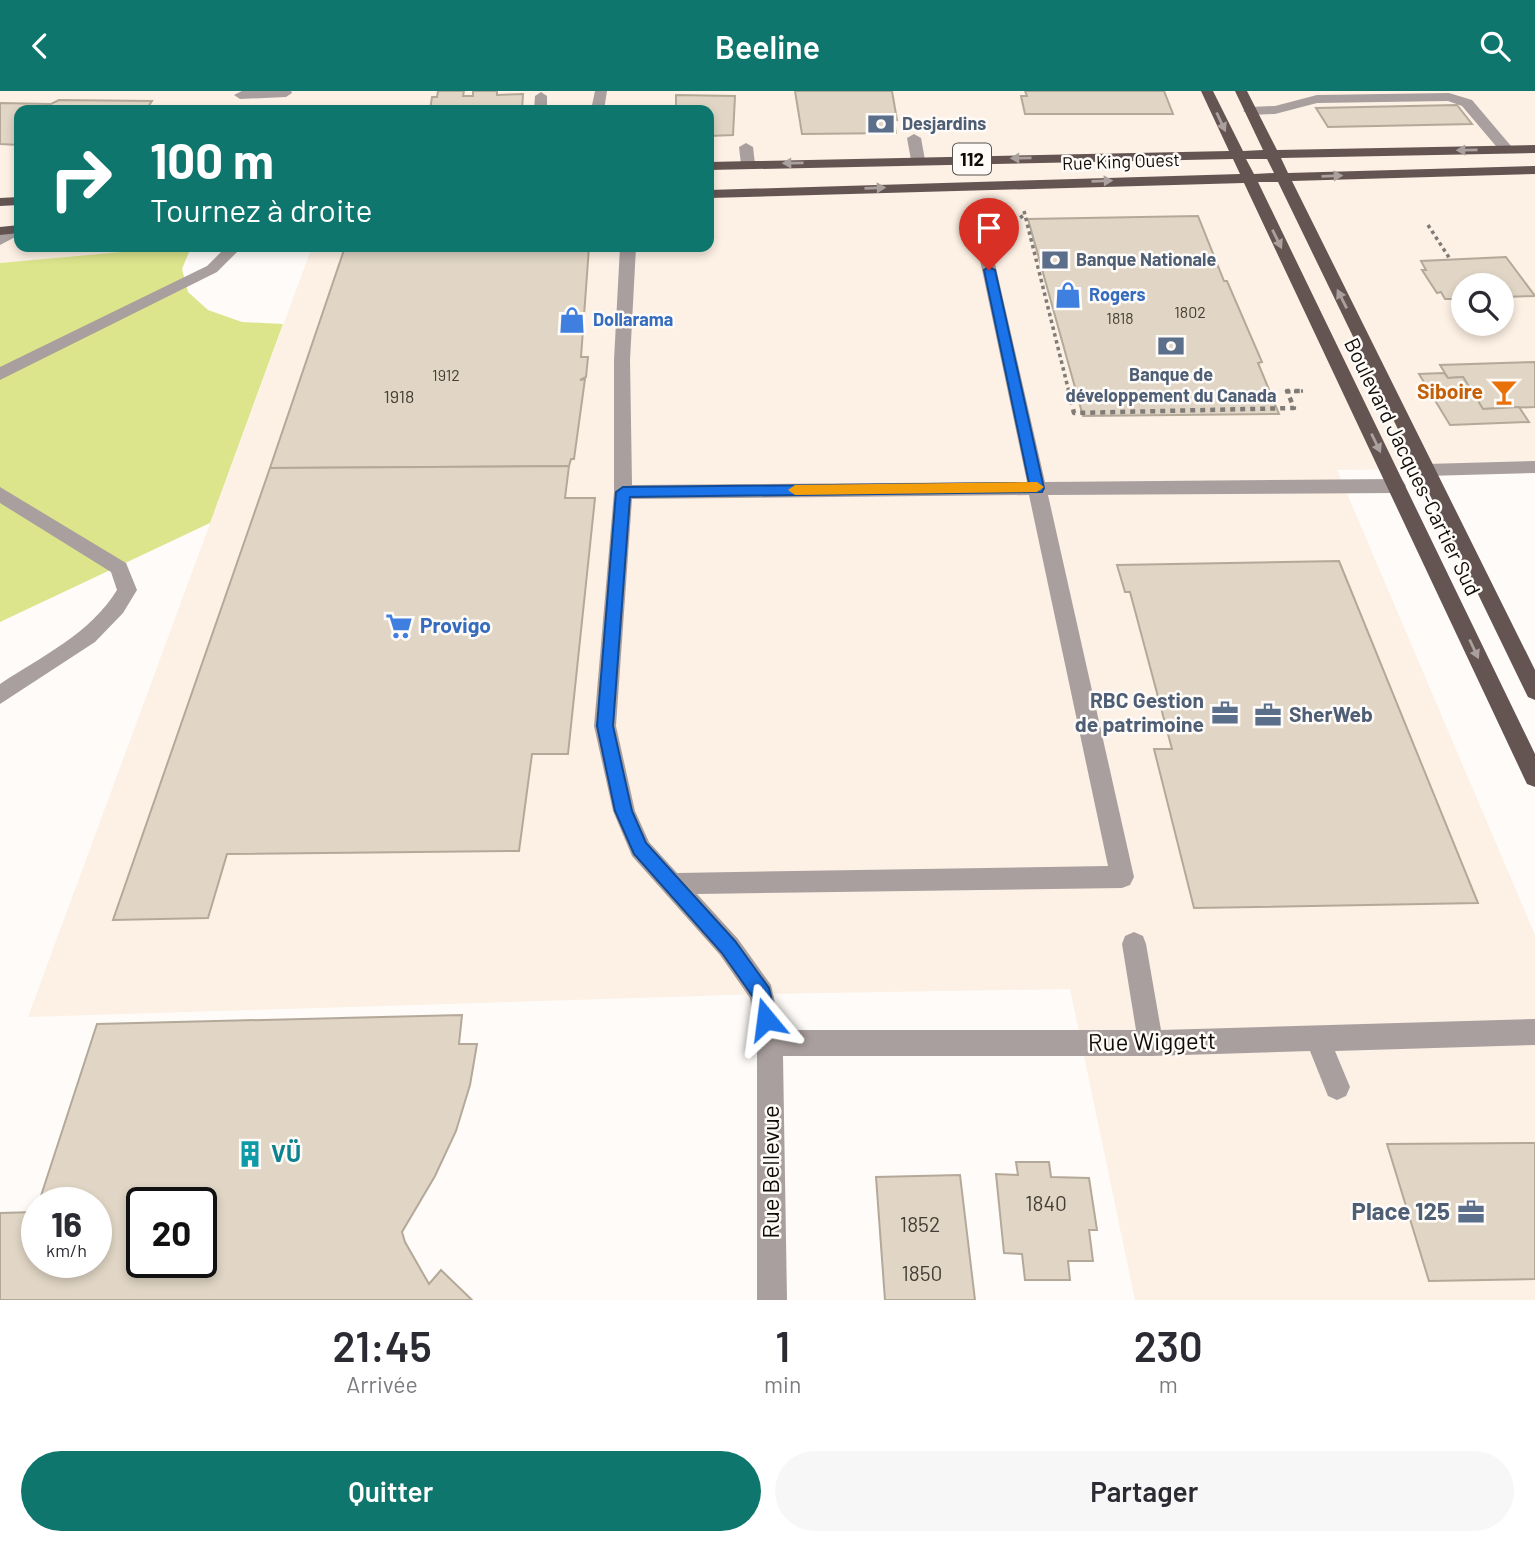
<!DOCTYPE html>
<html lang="fr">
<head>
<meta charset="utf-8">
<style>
  :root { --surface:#fff; --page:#f7f7f7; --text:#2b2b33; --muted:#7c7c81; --accent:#0f766e }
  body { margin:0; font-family:Barlow,sans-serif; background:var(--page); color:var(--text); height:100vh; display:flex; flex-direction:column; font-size:26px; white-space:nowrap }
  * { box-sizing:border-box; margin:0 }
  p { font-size:23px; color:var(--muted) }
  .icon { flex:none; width:38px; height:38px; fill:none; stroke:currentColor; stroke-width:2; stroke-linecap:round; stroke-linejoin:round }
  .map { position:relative; height:1209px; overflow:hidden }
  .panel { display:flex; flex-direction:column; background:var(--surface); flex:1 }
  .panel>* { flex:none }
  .guide { position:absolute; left:14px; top:14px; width:700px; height:147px; border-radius:14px; box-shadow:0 4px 10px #0003; background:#0f766e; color:#fff; overflow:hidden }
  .tools { position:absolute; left:1451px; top:182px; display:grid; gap:14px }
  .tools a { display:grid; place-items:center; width:63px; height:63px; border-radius:50%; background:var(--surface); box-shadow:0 4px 10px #0003; font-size:35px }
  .speed { position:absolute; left:21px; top:1096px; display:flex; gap:14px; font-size:35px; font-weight:700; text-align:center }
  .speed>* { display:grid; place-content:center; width:91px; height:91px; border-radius:50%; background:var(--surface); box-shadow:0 4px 10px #0003; line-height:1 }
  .speed small { font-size:18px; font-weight:400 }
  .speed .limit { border:4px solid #111; border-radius:10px; background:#fff; color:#111 }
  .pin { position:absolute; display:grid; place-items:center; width:60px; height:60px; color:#fff; margin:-72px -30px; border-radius:50% 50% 50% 0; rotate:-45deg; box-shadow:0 0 7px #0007 }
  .pin .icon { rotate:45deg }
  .me { position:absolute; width:77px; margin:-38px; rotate:344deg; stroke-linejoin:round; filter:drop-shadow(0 0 5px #0008) }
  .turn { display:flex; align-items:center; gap:24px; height:147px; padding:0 21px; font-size:32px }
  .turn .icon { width:91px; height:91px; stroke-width:2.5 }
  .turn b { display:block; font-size:49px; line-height:60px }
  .eta { display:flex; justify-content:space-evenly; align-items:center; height:119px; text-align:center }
  .eta b { font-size:42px; font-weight:600; line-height:49px }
  .primary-button { display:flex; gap:14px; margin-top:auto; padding:14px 21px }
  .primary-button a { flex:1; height:80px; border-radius:42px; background:var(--accent); color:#fff; font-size:28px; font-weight:600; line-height:80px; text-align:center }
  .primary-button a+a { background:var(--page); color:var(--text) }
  header { display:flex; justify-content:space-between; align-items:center; height:91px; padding:0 21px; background:var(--accent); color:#fff; font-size:32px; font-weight:600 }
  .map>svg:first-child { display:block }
  .built { fill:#fdf0e4; fill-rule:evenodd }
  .green { fill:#dce58c }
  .building { fill:#e1d6c5; stroke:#b4a999; stroke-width:2; fill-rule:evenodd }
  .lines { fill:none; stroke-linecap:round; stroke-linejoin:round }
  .path-far1 { stroke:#7f7b77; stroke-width:3.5; stroke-dasharray:3.5 3.5; stroke-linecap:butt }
  .path { stroke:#7f7b77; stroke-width:4.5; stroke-dasharray:5 5; stroke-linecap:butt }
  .minor { fill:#a99f9e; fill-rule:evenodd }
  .major { fill:#655552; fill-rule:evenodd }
  .oneway { fill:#aaa09d }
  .route { fill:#1a73e8; stroke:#114b97; stroke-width:2 }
  .slow { fill:#f59e0b }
  .labels { text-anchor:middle; stroke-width:5; stroke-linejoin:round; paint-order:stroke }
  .far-number-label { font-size:16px; fill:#443e36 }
  .far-service-label { font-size:18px; font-weight:bold; fill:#4e5e75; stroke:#fefbf8; text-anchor:start }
  .far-street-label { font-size:18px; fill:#100b06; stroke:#fefbf8 }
  .far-shop-label { font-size:18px; font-weight:bold; fill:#366cbe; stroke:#fefbf8; text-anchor:start }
  .number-label { font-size:18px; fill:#443e36 }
  .shield { fill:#fefbf8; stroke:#57534f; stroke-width:2 }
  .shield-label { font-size:19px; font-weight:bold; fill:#100b06 }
  .food-label { font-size:21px; font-weight:bold; fill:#c56008; stroke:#fefbf8; text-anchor:end }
  .street-label { font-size:21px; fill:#100b06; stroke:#fefbf8 }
  .shop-label { font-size:21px; font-weight:bold; fill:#366cbe; stroke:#fefbf8; text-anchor:start }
  .service-label { font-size:21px; font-weight:bold; fill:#4e5e75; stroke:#fefbf8; text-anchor:end }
  .near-number-label { font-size:21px; fill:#443e36 }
  .near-street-label { font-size:24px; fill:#100b06; stroke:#fefbf8 }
  .near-culture-label { font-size:24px; font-weight:bold; fill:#0d838f; stroke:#fefbf8; text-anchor:start }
  .near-service-label { font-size:24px; font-weight:bold; fill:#4e5e75; stroke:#fefbf8; text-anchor:end }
</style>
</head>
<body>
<header><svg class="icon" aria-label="back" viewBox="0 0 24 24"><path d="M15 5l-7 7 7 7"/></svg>Beeline<svg class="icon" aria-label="search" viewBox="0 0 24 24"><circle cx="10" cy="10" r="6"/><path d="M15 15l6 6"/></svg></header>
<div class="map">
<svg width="1535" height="1209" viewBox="0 0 1535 1209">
  <rect width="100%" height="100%" fill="#fefbf8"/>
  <path class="built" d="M 0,0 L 1535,0 L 1535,376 L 1337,379 L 1535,844 L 1535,1209 L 1135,1209 L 1070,898 L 762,903 L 28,926 L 312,156 L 709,156 L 709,19 L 19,19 L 19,156 L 176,156 L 0,172 ZM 1463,194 L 1502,194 L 1502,233 L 1463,233 Z"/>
  <polygon class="green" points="176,156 191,156 182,178 188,201 208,219 242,231 283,233 210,432 0,531 0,172"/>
  <g class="building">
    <polygon points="438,0 464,0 463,5 473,5 473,0 497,0 497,4 523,3 522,19 430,19 432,6 437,6"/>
    <polygon points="795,0 892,0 897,29 894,29 896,42 802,43"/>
    <polygon points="1025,0 1164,0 1173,23 1025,23 1021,5 1027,5"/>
    <polygon points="676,4 735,5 733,44 709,45 709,19 656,19 656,16 676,16"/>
    <polygon points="59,9 152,10 146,19 19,19 19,54 0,53 0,12 51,13"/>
    <polygon points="1457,14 1472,33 1328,36 1316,17"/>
    <polygon points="1198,125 1224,190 1227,190 1262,271 1258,272 1279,323 1083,325 1028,128"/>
    <polygon points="345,156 589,156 581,266 588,266 586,286 580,289 585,288 574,368 571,368 569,375 270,377"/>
    <polygon points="1506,166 1535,205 1502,206 1502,194 1463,194 1463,208 1445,208 1441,201 1437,202 1422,179 1426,179 1421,170"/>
    <polygon points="1535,271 1535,316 1483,318 1463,286 1448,287 1440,274"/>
    <polygon points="1444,282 1448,287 1463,286 1483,318 1519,316 1529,331 1450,334 1419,283"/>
    <polygon points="569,375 565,407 595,407 568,663 532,663 519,760 227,763 208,827 113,829 270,377"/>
    <polygon points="1339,470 1478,812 1194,817 1154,658 1172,658 1130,501 1125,501 1117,474"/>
    <path d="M 462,924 L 459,953 L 477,953 L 470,994 L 456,1040 L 435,1085 L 402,1141 L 405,1151 L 429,1193 L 441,1179 L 472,1209 L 0,1209 L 0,1122 L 36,1121 L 37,1118 L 37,1171 L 96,1171 L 96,1111 L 39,1111 L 97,933 ZM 142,1111 L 201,1111 L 201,1171 L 142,1171 Z"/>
    <polygon points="1535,1052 1535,1188 1429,1190 1387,1053"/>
    <polygon points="1016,1071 1049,1071 1051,1086 1089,1087 1097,1139 1089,1139 1093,1170 1068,1170 1070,1189 1025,1189 1022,1163 1004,1162 996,1083 1018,1084"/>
    <polygon points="960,1084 975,1209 885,1209 876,1086"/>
  </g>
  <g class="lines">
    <g class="path-far1">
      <polyline points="1024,120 1069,301"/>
      <polyline points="1428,134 1450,168"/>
      <polyline points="1003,139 1024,124"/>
      <polyline points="1287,301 1303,300"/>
    </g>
    <polyline class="path" points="1068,299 1074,322 1294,317 1287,300 1303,300"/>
    <g class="minor">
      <polygon points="242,0 291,0 292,2 286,6 240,8 234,4"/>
      <polygon points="595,0 607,0 604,19 591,19"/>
      <polygon points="541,1 547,5 547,19 534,19 535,5"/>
      <polygon points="1449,2 1472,9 1511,55 1511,61 1501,61 1462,15 1448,10 1317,12 1275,23 1250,24 1243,20 1250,16 1275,15 1317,4"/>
      <polygon points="914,43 921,47 925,69 918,73 911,69 907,47"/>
      <polygon points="746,52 753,56 755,73 748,77 741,73 739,56"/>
      <polygon points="19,134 19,144 0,154 0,143"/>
      <path d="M 984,151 L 991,155 L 1045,391 L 1397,388 L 1403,390 L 1406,395 L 1403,400 L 1397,402 L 1048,404 L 1134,786 L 1130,794 L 1122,797 L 697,803 L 738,848 L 771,894 L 781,939 L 1136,939 L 1122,853 L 1125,845 L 1134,841 L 1143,845 L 1146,853 L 1161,939 L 1535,928 L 1535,954 L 1335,960 L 1350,996 L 1346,1005 L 1337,1009 L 1328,1005 L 1310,960 L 1151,965 L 783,965 L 787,1209 L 757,1209 L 757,952 L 750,907 L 720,864 L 632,765 L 613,720 L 594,635 L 614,401 L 614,269 L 620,156 L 636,156 L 630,269 L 632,394 L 1027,391 L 977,155 ZM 1029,404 L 1108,775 L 677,782 L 649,751 L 635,720 L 616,635 L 632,408 Z"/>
      <polygon points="226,156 242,156 217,181 0,289 0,276 207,175"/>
      <polygon points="1535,370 1535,382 1426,385 1420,384 1417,379 1420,374 1426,373"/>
      <path d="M 0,396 L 126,472 L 137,499 L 123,522 L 95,551 L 0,613 L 0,593 C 42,565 90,543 117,499 L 111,481 L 0,412 Z"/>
    </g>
    <g class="major">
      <path d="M 1201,0 L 1213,0 L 1243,60 L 1263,59 L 1235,0 L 1247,0 L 1277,59 L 1535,54 L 1535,62 L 1281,67 L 1288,82 L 1535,75 L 1535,83 L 1292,90 L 1535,579 L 1535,609 L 1528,606 L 1525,600 L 1278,91 L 1258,91 L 1535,663 L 1535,696 L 1527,693 L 1244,92 L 709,107 L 709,99 L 1240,83 L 1233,68 L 709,79 L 709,71 L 1229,60 ZM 1246,68 L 1267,68 L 1274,82 L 1254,83 Z"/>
      <polygon points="19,106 19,114 0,115 0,107"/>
      <polygon points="19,134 19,142 0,144 0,136"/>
    </g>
  </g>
  <defs><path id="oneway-solid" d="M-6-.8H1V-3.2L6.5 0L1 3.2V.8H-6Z" transform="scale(1.75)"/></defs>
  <g class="oneway">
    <use href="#oneway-solid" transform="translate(1221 31) rotate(65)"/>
    <use href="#oneway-solid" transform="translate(1467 59) rotate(179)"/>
    <use href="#oneway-solid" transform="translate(1021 67) rotate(179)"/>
    <use href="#oneway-solid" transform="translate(793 72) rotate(179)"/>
    <use href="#oneway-solid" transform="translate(1332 85) rotate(-2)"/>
    <use href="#oneway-solid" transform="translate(1102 90) rotate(-2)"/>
    <use href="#oneway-solid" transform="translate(875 97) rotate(-2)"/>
    <use href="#oneway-solid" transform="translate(1277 148) rotate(64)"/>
    <use href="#oneway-solid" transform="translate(1342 208) rotate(-117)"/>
    <use href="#oneway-solid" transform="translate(1376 352) rotate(64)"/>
    <use href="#oneway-solid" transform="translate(1474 558) rotate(65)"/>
  </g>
  <polygon class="route" points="989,176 995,179 1044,397 1042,401 630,406 613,635 632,720 646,752 735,850 769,897 776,928 773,935 766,937 759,935 753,906 722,862 634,763 615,720 597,635 616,401 623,396 1029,392 984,179"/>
  <polygon class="slow" points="1037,391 1044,396 1037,401 795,404 788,399 795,394"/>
  <defs>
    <symbol id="bank-bare" viewBox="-9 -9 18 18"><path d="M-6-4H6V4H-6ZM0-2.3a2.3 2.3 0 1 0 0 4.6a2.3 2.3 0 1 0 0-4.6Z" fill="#5c6f8a" stroke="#fefbf8" stroke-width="2.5" paint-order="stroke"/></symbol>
    <symbol id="shop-bare" viewBox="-9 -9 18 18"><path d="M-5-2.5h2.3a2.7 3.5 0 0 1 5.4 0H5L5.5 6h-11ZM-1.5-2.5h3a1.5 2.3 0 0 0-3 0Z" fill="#3f7fe0" stroke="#fefbf8" stroke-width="2.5" paint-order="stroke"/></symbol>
    <symbol id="bar-bare" viewBox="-9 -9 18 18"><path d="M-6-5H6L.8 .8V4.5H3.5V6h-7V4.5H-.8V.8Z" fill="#e8710a" stroke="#fefbf8" stroke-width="2.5" paint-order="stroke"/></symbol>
    <symbol id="supermarket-bare" viewBox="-9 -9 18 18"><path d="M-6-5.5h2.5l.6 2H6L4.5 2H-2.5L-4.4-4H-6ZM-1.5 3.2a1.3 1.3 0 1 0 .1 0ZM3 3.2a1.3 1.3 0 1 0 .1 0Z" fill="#3f7fe0" stroke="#fefbf8" stroke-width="2.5" paint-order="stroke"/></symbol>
    <symbol id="office-bare" viewBox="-9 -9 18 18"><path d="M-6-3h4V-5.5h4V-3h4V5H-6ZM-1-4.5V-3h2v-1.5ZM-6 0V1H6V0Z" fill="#5c6f8a" stroke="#fefbf8" stroke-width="2.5" paint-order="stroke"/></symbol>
    <symbol id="building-bare" viewBox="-9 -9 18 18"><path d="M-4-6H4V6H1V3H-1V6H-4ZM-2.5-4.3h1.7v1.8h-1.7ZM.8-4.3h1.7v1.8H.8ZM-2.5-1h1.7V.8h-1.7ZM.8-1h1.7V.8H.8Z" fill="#0f9aa8" stroke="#fefbf8" stroke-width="2.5" paint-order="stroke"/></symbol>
  </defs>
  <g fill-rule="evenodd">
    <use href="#bank-bare" x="862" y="14" width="38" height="38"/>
    <use href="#bank-bare" x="1036" y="150" width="38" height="38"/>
    <use href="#shop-bare" x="1049" y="185" width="38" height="38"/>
    <use href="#shop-bare" x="553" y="210" width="38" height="38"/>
    <use href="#bank-bare" x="1152" y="236" width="38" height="38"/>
    <use href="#bar-bare" x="1485" y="282" width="38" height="38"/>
    <use href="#supermarket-bare" x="380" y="516" width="38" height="38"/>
    <use href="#office-bare" x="1206" y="603" width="38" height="38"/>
    <use href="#office-bare" x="1249" y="605" width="38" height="38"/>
    <use href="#building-bare" x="231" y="1044" width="38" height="38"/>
    <use href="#office-bare" x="1452" y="1102" width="38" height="38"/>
  </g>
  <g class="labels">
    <g class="far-number-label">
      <text x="1190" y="227">1802</text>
      <text x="1120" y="233">1818</text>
      <text x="446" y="290">1912</text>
    </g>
    <g class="far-service-label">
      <text x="902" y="39">Desjardins</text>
      <text x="1076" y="175">Banque Nationale</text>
      <text x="1171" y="290" text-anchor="middle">Banque de<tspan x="1171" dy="21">développement du Canada</tspan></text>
    </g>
    <g class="far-street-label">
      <text transform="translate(1121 71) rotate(-2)" y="6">Rue King Ouest</text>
    </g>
    <g class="far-shop-label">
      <text x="1089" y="210">Rogers</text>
      <text x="593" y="235">Dollarama</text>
    </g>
    <g class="number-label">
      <text x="399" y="312">1918</text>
    </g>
    <rect class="shield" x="953" y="52.5" width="38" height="31" rx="5"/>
    <g class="shield-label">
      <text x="972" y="75">112</text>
    </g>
    <g class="food-label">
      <text x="1483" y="308">Siboire</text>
    </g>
    <g class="street-label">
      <text transform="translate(1412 376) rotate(64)" y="7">Boulevard Jacques-Cartier Sud</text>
    </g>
    <g class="shop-label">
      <text x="420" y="542">Provigo</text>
    </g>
    <g class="service-label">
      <text x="1204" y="617">RBC Gestion<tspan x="1204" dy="24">de patrimoine</tspan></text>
      <text x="1289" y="631" text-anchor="start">SherWeb</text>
    </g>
    <g class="near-number-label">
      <text x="1046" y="1120">1840</text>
      <text x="920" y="1141">1852</text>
      <text x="922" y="1190">1850</text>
    </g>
    <g class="near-street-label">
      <text transform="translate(1152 951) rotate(-1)" y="8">Rue Wiggett</text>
      <text transform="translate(771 1081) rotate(-90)" y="8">Rue Bellevue</text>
    </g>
    <g class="near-culture-label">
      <text x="271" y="1071">VÜ</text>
    </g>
    <g class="near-service-label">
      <text x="1450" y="1129">Place 125</text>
    </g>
  </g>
</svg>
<div class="tools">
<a><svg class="icon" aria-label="search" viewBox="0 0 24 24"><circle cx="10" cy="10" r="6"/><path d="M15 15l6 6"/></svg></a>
</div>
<div class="speed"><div>16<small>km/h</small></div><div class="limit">20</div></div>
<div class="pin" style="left:989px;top:179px;background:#d93025"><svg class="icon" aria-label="arrive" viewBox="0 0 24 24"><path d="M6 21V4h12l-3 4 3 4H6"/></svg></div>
<svg class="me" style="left:766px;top:928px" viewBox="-20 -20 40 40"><path d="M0-17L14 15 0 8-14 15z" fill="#1a73e8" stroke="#fff" stroke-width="4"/></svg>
<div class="guide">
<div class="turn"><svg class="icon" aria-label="right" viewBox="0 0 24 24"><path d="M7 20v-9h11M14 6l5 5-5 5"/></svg><div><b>100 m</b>Tournez à droite</div></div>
</div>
</div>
<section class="panel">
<div class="eta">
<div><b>21:45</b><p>Arrivée</p></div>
<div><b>1</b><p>min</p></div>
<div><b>230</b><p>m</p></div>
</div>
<div class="primary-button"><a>Quitter</a><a>Partager</a></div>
</section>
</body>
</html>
